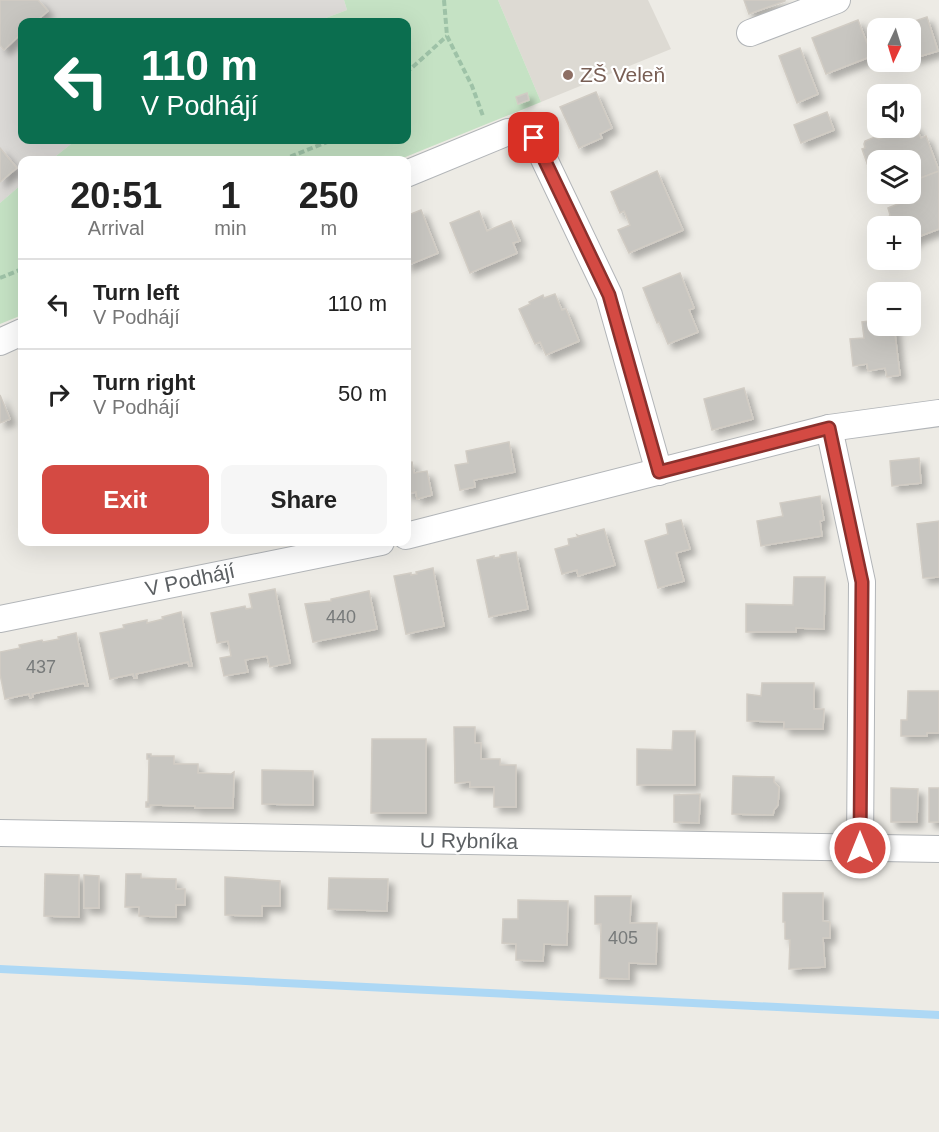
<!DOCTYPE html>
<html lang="en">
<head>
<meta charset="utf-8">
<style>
  :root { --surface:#fff; --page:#f6f6f6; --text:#222; --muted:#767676; --line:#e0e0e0; --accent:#d44a43 }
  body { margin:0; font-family:Helvetica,sans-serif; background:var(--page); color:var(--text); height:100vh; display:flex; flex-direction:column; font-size:22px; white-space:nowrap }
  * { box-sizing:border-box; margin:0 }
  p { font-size:20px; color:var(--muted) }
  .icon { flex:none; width:33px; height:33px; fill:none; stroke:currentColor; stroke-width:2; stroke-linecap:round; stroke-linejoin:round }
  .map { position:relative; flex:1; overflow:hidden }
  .side { position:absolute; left:18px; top:156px; width:393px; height:390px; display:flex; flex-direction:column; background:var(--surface); border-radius:12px; box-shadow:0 6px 24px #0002 }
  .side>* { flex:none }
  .top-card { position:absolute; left:18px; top:18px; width:393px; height:126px; border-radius:12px; box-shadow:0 6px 24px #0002; background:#0b6e4f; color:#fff; overflow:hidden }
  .needle { width:39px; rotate:184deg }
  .controls { position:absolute; left:867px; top:18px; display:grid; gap:12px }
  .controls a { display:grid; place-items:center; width:54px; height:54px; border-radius:12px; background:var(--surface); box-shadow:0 6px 24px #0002; font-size:30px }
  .pin { position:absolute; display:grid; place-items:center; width:51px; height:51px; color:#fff; margin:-26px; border-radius:12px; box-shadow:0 3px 9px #0006 }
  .me { position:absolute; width:66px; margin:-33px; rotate:0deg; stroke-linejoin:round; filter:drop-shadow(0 0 4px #0008) }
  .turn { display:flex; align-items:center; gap:21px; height:126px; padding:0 24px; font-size:27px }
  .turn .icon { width:78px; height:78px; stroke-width:2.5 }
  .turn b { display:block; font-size:42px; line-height:51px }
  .eta { display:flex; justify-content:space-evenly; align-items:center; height:102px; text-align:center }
  .eta b { font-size:36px; font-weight:800; line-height:42px }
  .button { display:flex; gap:12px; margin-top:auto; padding:12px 24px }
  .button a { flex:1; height:69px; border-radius:12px; background:var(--accent); color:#fff; font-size:24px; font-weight:800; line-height:69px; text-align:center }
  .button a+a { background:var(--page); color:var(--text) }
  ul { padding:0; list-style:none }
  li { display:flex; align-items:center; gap:18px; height:90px; padding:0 24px; border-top:2px solid var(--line) }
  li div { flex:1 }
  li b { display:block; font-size:22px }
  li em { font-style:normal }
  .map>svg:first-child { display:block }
  .industrial { fill:#dcdad7 }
  .education { fill:#dddad3 }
  .green { fill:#c5e2c4 }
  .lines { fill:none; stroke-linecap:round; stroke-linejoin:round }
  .stream { stroke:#add8f5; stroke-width:8 }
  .building { fill:#c8c6c1; stroke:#d1ccc4; stroke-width:1.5; filter:url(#shadow) }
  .minor-casing { stroke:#b2b5b8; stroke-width:28 }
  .path { stroke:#9ec2a7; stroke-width:4; stroke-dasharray:6 3; stroke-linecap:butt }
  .minor { stroke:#fff; stroke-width:26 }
  .route-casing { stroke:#8a302c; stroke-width:15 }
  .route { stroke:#d44a43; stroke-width:10 }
  .education-dot { fill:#8d6e63; stroke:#fff; stroke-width:2 }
  .labels { text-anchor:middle; stroke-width:4.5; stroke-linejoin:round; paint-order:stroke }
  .number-label { font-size:18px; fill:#777a7a }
  .education-label { font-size:21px; fill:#785e54; stroke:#fff; text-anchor:start }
  .street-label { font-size:21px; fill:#5c6063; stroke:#fff }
</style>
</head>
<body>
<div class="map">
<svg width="939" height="1132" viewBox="0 0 939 1132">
  <defs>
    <filter id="shadow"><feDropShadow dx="5.5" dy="5.5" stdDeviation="3" flood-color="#0004"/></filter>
  </defs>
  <rect width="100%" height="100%" fill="#edebe5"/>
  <polygon class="industrial" points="0,0 344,0 347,10 315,22 22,22 22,140 76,140 51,160 22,160 22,184 0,203"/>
  <polygon class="education" points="498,0 648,0 671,49 541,102"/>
  <g class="green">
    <polygon points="344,0 498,0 541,102 398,160 51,160 76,140 406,140 406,22 315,22 347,10"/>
    <polygon points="22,184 22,315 0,324 0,203"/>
  </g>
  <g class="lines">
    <polyline class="stream" points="0,969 939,1015"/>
  </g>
  <g class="building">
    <polygon points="0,0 38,0 48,11 35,22 22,22 22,33 4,50 0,45"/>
    <polygon points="744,0 785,0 785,1 749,14"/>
    <polygon points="927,17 938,51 911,59 910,28 901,28 900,26"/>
    <polygon points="858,20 872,56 826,74 812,38"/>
    <polygon points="800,48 818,94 797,103 779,56"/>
    <polygon points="596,92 612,128 600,134 602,138 579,148 560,107"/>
    <polygon points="527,93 529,100 518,104 516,97"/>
    <polygon points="827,112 834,130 801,143 794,125"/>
    <polygon points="915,125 921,138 926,136 939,171 910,182 910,160 878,160 877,179 874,172 869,169 862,149 865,148 864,144 865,141 875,137 879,139"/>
    <polygon points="0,148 17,168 0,182"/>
    <polygon points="657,171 683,230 629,253 618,230 630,225 624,211 620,213 611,192"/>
    <polygon points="939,171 939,229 915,238 916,240 910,242 910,226 889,226 886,221 890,215 888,208 913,198 910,182"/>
    <polygon points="421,210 438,253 406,266 406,216"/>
    <polygon points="479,211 487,231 511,221 520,241 513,243 517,253 470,273 450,223"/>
    <polygon points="680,273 694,308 689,310 698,332 668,344 659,322 657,323 643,288"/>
    <polygon points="555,294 562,310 566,309 579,341 546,355 540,342 535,344 519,309 530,304 529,302 543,295 544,298"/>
    <polygon points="878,320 878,326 894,326 900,375 887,377 885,368 868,371 867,364 853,366 850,339 864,338 862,322"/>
    <polygon points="744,388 753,419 712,430 704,399"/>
    <polygon points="0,395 10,419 0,423"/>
    <polygon points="509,442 515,472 474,480 475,487 460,490 455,465 468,463 466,451"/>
    <polygon points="919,458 921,483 892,486 890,461"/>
    <polygon points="412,462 414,473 427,471 432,495 417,499 416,492 406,494 406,463"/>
    <polygon points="820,496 824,520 820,521 822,536 761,546 757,521 783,516 780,503"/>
    <polygon points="681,520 690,549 676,553 684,581 658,588 645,541 668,534 666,524"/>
    <polygon points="939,521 939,577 923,578 917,524"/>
    <polygon points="604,529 615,565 578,576 577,570 562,574 555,549 569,545 568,539 578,537 577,535 579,536"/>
    <polygon points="516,552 528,609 489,617 477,560 494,556 494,558 500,557 500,555"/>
    <polygon points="433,568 444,626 406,634 394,576 411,573 411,575 417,574 416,572"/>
    <polygon points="794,577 825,577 824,629 796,628 796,632 746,632 746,604 793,605"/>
    <polygon points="275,589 290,663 270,667 267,656 245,660 248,672 224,676 220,658 231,656 228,641 217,643 211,613 245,606 246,609 252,608 249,594"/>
    <polygon points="369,591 377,629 313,642 305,604 331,601 331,599"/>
    <polygon points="181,612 192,666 189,666 188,662 136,674 137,678 134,678 133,674 110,679 100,633 124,628 123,625 147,620 147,623 163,619 162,617"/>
    <polygon points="76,633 88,686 85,686 84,683 32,694 33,697 30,698 29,694 5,699 0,674 0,652 20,648 19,645 42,640 43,642 59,639 58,637"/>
    <polygon points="762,683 814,683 814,709 824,709 823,729 784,729 784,722 747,721 747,694 761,696"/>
    <polygon points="908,691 939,691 939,733 927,733 927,736 901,736 901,720 907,720"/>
    <polygon points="454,727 475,727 475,743 481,743 481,759 500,759 500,765 516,765 516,807 494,807 494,787 470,787 470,782 455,783"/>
    <polygon points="673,731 695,731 695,785 637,785 637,749 672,750"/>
    <polygon points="372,739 426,739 426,813 371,813"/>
    <polygon points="147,754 151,754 151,756 174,756 174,764 198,764 198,773 231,774 234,772 233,808 195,808 195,806 150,805 150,807 146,807 146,802 148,802 149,759 147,759"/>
    <polygon points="262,770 313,771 313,805 262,804"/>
    <polygon points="733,776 774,777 774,782 779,787 778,805 774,810 773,815 732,814"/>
    <polygon points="891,788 918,789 917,822 891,822"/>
    <rect x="929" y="788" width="10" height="34"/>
    <polygon points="700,794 699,823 674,822 674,795"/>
    <polygon points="45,874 79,875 79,917 44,916"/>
    <polygon points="126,874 141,874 141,878 176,879 176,889 185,889 185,905 176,905 176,917 139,916 139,907 125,907"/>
    <polygon points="84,875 99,876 99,908 84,908"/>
    <polygon points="225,877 280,881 280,906 262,906 262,916 225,915"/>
    <polygon points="329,878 388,879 387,911 328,909"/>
    <polygon points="783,893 823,893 823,921 830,922 830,938 823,938 825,967 789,969 790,940 785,939 785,922 783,922"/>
    <polygon points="595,896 631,896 630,923 657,923 656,964 629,963 629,979 600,978 601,924 595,924"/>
    <polygon points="518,900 568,901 567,945 544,944 543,961 516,960 516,944 502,943 503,919 518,919"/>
  </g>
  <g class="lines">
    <defs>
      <g id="minor">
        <polyline points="750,33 837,0"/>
        <polyline points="406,174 508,132 534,138 609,295 659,472"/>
        <polyline points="0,342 22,332"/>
        <polyline points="829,428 862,582 860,848"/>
        <polyline points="406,536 829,428 939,413"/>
        <polyline points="0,619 381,542"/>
        <polyline points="0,833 939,849"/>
      </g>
    </defs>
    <use href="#minor" class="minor-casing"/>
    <g class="path">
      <polyline points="444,0 447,36 472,86 483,116"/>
      <polyline points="406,73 447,36"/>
      <polyline points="282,160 332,140"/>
      <polyline points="0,278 22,269"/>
    </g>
    <use href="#minor" class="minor"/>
  </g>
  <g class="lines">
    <defs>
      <polyline id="route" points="534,138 609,295 659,472 829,428 862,582 860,848"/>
    </defs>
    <use href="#route" class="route-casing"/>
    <use href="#route" class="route"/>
  </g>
  <circle class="education-dot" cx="568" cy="75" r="6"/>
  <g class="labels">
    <g class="number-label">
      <text x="341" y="623">440</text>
      <text x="41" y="673">437</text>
      <text x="623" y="944">405</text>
    </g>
    <g class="education-label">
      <text x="580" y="82">ZŠ Veleň</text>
    </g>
    <g class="street-label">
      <text transform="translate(190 580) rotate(-12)" y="7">V Podhájí</text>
      <text transform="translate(469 841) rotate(1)" y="7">U Rybníka</text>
    </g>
  </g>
</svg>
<div class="controls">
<a><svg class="needle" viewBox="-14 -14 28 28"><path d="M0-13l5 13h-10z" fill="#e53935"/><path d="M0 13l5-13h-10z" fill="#767676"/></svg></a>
<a><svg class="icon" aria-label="sound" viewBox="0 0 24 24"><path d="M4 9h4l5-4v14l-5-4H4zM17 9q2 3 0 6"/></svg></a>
<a><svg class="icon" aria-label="layers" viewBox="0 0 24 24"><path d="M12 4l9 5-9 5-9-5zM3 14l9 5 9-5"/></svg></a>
<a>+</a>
<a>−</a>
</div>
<div class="pin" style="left:534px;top:138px;background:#d93025"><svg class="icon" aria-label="arrive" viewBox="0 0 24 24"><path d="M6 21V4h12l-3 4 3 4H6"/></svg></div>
<svg class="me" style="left:860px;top:848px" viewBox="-20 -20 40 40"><circle r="17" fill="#d44a43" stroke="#fff" stroke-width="3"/><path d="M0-11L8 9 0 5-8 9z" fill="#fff"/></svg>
<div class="top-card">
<div class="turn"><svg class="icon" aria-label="left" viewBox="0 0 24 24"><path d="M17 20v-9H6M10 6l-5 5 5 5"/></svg><div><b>110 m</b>V Podhájí</div></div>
</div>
<section class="side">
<div class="eta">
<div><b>20:51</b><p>Arrival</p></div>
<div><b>1</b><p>min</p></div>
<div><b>250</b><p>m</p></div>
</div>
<ul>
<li><svg class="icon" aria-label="left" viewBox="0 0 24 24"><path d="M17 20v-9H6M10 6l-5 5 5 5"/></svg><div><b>Turn left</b><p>V Podhájí</p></div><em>110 m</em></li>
<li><svg class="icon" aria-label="right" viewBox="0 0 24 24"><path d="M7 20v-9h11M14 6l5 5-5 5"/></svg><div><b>Turn right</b><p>V Podhájí</p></div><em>50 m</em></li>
</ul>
<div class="button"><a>Exit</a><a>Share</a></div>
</section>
</div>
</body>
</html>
